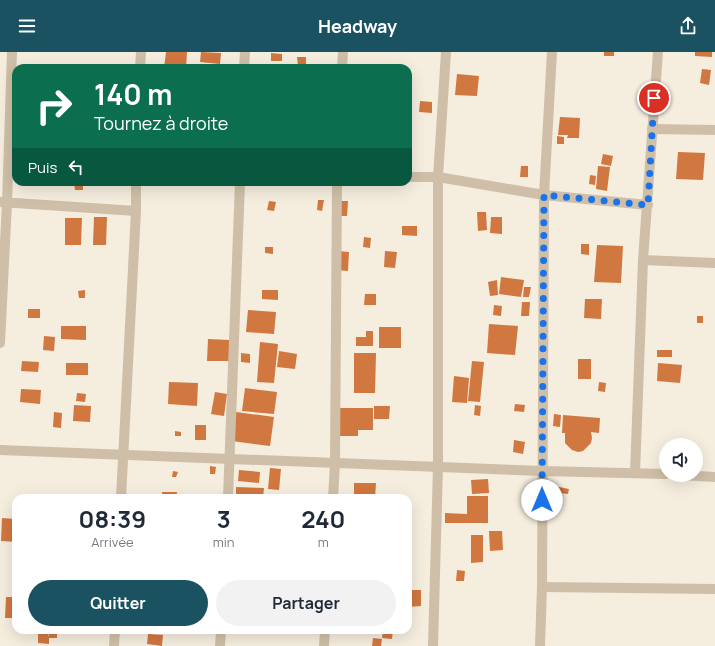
<!DOCTYPE html>
<html lang="fr">
<head>
<meta charset="utf-8">
<style>
  :root { --surface:#fff; --page:#f2f2f3; --text:#1f2937; --muted:#747a83; --accent:#1a5261 }
  body { margin:0; font-family:Manrope,sans-serif; background:var(--page); color:var(--text); height:100vh; display:flex; flex-direction:column; font-size:15px; white-space:nowrap }
  * { box-sizing:border-box; margin:0 }
  p { font-size:13px; color:var(--muted) }
  .icon { flex:none; width:22px; height:22px; fill:none; stroke:currentColor; stroke-width:2; stroke-linecap:round; stroke-linejoin:round }
  .map { position:relative; flex:1; overflow:hidden }
  .drawer { position:absolute; left:12px; top:442px; width:400px; height:140px; display:flex; flex-direction:column; background:var(--surface); border-radius:12px; box-shadow:0 4px 16px #0002 }
  .drawer>* { flex:none }
  .guide { position:absolute; left:12px; top:12px; width:400px; height:122px; border-radius:12px; box-shadow:0 4px 16px #0002; background:#0b6e4f; color:#fff; overflow:hidden }
  .buttons { position:absolute; left:659px; top:386px; display:grid; gap:8px }
  .buttons a { display:grid; place-items:center; width:44px; height:44px; border-radius:50%; background:var(--surface); box-shadow:0 4px 16px #0002; font-size:20px }
  .pin { position:absolute; display:grid; place-items:center; width:34px; height:34px; color:#fff; margin:-17px; border:2px solid #fff; border-radius:50%; box-shadow:0 1px 4px #0007 }
  .me { position:absolute; width:44px; margin:-22px; rotate:0deg; stroke-linejoin:round; filter:drop-shadow(0 0 3px #0008) }
  .turn { display:flex; align-items:center; gap:14px; height:84px; padding:0 16px; font-size:18px }
  .turn .icon { width:52px; height:52px; stroke-width:2.5 }
  .turn b { display:block; font-size:28px; line-height:34px }
  .then { display:flex; align-items:center; height:38px; padding:0 16px; background:#0003; gap:8px; font-size:15px }
  .eta { display:flex; justify-content:space-evenly; align-items:center; height:68px; text-align:center }
  .eta b { font-size:24px; font-weight:700; line-height:28px }
  .primary-button { display:flex; gap:8px; margin-top:auto; padding:8px 16px }
  .primary-button a { flex:1; height:46px; border-radius:24px; background:var(--accent); color:#fff; font-size:16px; font-weight:700; line-height:46px; text-align:center }
  .primary-button a+a { background:var(--page); color:var(--text) }
  header { display:flex; justify-content:space-between; align-items:center; height:52px; padding:0 16px; background:var(--accent); color:#fff; font-size:18px; font-weight:700 }
  .map>svg:first-child { display:block }
  .building { fill:#d17740 }
  .lines { fill:none; stroke-linecap:round; stroke-linejoin:round }
  .minor { stroke:#cfbfa8; stroke-width:10 }
  .route { stroke:#1a73e8; stroke-width:7; stroke-dasharray:0 12.6 }
</style>
</head>
<body>
<header><svg class="icon" aria-label="menu" viewBox="0 0 24 24"><path d="M4 6h16M4 12h16M4 18h16"/></svg>Headway<svg class="icon" aria-label="share" viewBox="0 0 24 24"><path d="M12 15V3M7 8l5-5 5 5M5 13v7h14v-7"/></svg></header>
<div class="map">
<svg width="715" height="594" viewBox="0 0 715 594">
  <rect width="100%" height="100%" fill="#f5edde"/>
  <g class="building">
    <polygon points="166,0 187,0 186,16 164,16"/>
    <polygon points="201,0 221,1 220,12 200,10"/>
    <rect x="604" y="0" width="10" height="4"/>
    <polygon points="695,0 712,0 712,5 695,4"/>
    <polygon points="271,1 282,2 282,9 271,9"/>
    <polygon points="297,5 306,5 306,13 298,14"/>
    <polygon points="702,17 711,18 709,33 700,31"/>
    <polygon points="457,22 479,24 477,44 455,43"/>
    <polygon points="420,49 432,50 432,61 419,60"/>
    <polygon points="560,65 580,66 579,86 567,86 568,83 558,83"/>
    <polygon points="557,84 564,85 564,92 557,92"/>
    <polygon points="678,100 705,101 703,128 676,127"/>
    <polygon points="603,102 613,104 611,114 601,112"/>
    <polygon points="521,114 528,114 528,125 520,125"/>
    <polygon points="598,114 610,115 607,139 596,137"/>
    <polygon points="590,123 596,124 595,133 589,132"/>
    <polygon points="74,130 83,130 83,138 75,138"/>
    <polygon points="318,148 324,148 322,159 317,158"/>
    <polygon points="269,149 276,150 274,159 267,158"/>
    <polygon points="338,149 348,149 347,164 337,164"/>
    <polygon points="477,160 486,160 487,178 478,179"/>
    <polygon points="94,165 107,165 106,193 93,193"/>
    <polygon points="491,165 502,165 502,182 490,181"/>
    <polygon points="65,166 82,166 81,193 65,193"/>
    <polygon points="402,174 417,174 417,184 402,183"/>
    <polygon points="364,185 371,186 370,196 363,195"/>
    <polygon points="581,192 589,192 589,203 581,202"/>
    <polygon points="597,193 623,194 621,231 594,230"/>
    <polygon points="265,195 273,195 273,202 265,201"/>
    <polygon points="338,199 349,200 348,219 336,218"/>
    <polygon points="385,199 397,200 395,216 384,215"/>
    <polygon points="501,225 524,228 521,245 499,242"/>
    <polygon points="497,228 498,243 490,244 488,230"/>
    <polygon points="524,235 531,235 529,245 523,245"/>
    <polygon points="85,238 85,246 79,246 78,239"/>
    <polygon points="262,238 278,238 278,248 262,247"/>
    <polygon points="365,242 376,242 376,253 364,253"/>
    <polygon points="585,247 602,247 601,267 584,266"/>
    <polygon points="522,250 530,250 529,264 521,264"/>
    <polygon points="494,253 502,254 501,264 493,263"/>
    <rect x="28" y="257" width="12" height="9"/>
    <polygon points="248,258 276,260 274,282 246,280"/>
    <rect x="697" y="264" width="6" height="7"/>
    <polygon points="489,272 518,274 515,303 487,301"/>
    <polygon points="61,274 86,274 86,288 61,287"/>
    <rect x="379" y="275" width="22" height="21"/>
    <polygon points="366,279 373,279 373,294 356,294 356,285 366,285"/>
    <polygon points="44,284 55,285 54,299 43,298"/>
    <polygon points="208,287 230,288 229,309 207,309"/>
    <polygon points="260,290 278,292 274,331 257,330"/>
    <rect x="657" y="298" width="15" height="7"/>
    <polygon points="279,299 297,302 295,317 277,315"/>
    <polygon points="241,301 250,302 250,311 241,310"/>
    <polygon points="354,301 376,301 375,341 354,341"/>
    <rect x="578" y="307" width="13" height="20"/>
    <polygon points="22,309 39,310 38,320 21,319"/>
    <polygon points="472,309 484,310 480,350 468,349"/>
    <rect x="66" y="311" width="22" height="12"/>
    <polygon points="658,311 682,313 680,331 657,329"/>
    <polygon points="454,324 469,326 467,351 452,350"/>
    <polygon points="169,330 198,331 197,354 168,352"/>
    <polygon points="599,330 606,331 605,340 598,339"/>
    <polygon points="245,336 277,340 274,362 242,359"/>
    <polygon points="21,337 41,338 40,352 20,350"/>
    <polygon points="215,340 227,342 224,364 211,362"/>
    <polygon points="77,341 86,342 85,350 76,349"/>
    <polygon points="515,352 525,353 524,360 514,359"/>
    <polygon points="74,353 91,354 90,370 73,369"/>
    <polygon points="475,353 481,354 480,364 474,363"/>
    <polygon points="374,354 390,354 389,367 374,367"/>
    <polygon points="338,356 373,356 373,378 358,378 358,384 338,384"/>
    <polygon points="54,360 62,361 61,376 53,375"/>
    <polygon points="236,360 274,365 270,394 232,389"/>
    <polygon points="554,362 561,363 560,375 553,374"/>
    <polygon points="563,363 600,366 599,381 591,380 592,386 591,391 583,399 578,400 572,398 565,391 565,381 562,381"/>
    <rect x="195" y="373" width="11" height="15"/>
    <polygon points="175,379 181,380 181,384 175,384"/>
    <polygon points="514,388 525,390 523,402 513,400"/>
    <polygon points="210,414 216,415 215,422 210,422"/>
    <polygon points="270,416 281,417 279,438 268,437"/>
    <polygon points="239,418 260,420 259,431 238,429"/>
    <polygon points="173,419 178,420 176,425 172,425"/>
    <polygon points="488,427 489,441 472,442 471,428"/>
    <polygon points="354,431 376,431 375,446 354,446"/>
    <polygon points="236,435 264,436 263,446 236,446"/>
    <polygon points="559,435 569,437 568,442 559,441"/>
    <polygon points="162,440 177,440 176,446 162,446"/>
    <polygon points="467,444 488,444 488,471 445,471 445,461 467,462"/>
    <rect x="14" y="447" width="2" height="14"/>
    <polygon points="2,466 16,467 16,490 1,489"/>
    <polygon points="489,479 502,479 503,498 490,499"/>
    <polygon points="471,483 483,483 483,510 471,511"/>
    <polygon points="457,518 465,519 464,529 456,529"/>
    <polygon points="408,538 421,538 421,554 408,555"/>
    <polygon points="6,545 16,545 16,566 5,566"/>
    <polygon points="38,578 48,578 48,586 49,586 49,592 38,591"/>
    <polygon points="49,578 57,578 57,586 48,586"/>
    <polygon points="383,578 393,578 392,587 382,586"/>
    <polygon points="148,582 163,583 162,594 147,592"/>
    <polygon points="373,586 382,587 381,594 372,594"/>
  </g>
  <g class="lines">
    <g class="minor">
      <polyline points="140,16 141,0"/>
      <polyline points="244,16 245,0"/>
      <polyline points="342,16 343,0"/>
      <polyline points="652,77 715,78"/>
      <polyline points="408,125 438,125 544,143 648,153"/>
      <polyline points="0,150 136,159"/>
      <polyline points="643,208 715,211"/>
      <polyline points="0,291 7,151 12,0"/>
      <polyline points="0,398 542,419 666,422"/>
      <polyline points="635,421 643,208 658,0"/>
      <polyline points="679,423 715,425"/>
      <polyline points="121,446 136,159 136,130"/>
      <polyline points="228,446 240,130"/>
      <polyline points="333,446 335,411 337,130"/>
      <polyline points="542,535 715,537"/>
      <polyline points="114,594 115,578"/>
      <polyline points="220,594 221,578"/>
      <polyline points="324,594 325,578"/>
      <polyline points="433,594 438,415 438,125 446,0"/>
      <polyline points="540,594 542,535 544,143 552,0"/>
    </g>
  </g>
  <g class="lines">
    <polyline class="route" points="542,448 544,143 648,153 654,46"/>
  </g>
</svg>
<div class="buttons">
<a><svg class="icon" aria-label="sound" viewBox="0 0 24 24"><path d="M4 9h4l5-4v14l-5-4H4zM17 9q2 3 0 6"/></svg></a>
</div>
<div class="pin" style="left:654px;top:46px;background:#d93025"><svg class="icon" aria-label="arrive" viewBox="0 0 24 24"><path d="M6 21V4h12l-3 4 3 4H6"/></svg></div>
<svg class="me" style="left:542px;top:448px" viewBox="-20 -20 40 40"><circle r="19" fill="#fff"/><path d="M0-13L10 11 0 6-10 11z" fill="#1a73e8"/></svg>
<div class="guide">
<div class="turn"><svg class="icon" aria-label="right" viewBox="0 0 24 24"><path d="M7 20v-9h11M14 6l5 5-5 5"/></svg><div><b>140 m</b>Tournez à droite</div></div>
<div class="then">Puis<svg class="icon" aria-label="left" viewBox="0 0 24 24"><path d="M17 20v-9H6M10 6l-5 5 5 5"/></svg></div>
</div>
<section class="drawer">
<div class="eta">
<div><b>08:39</b><p>Arrivée</p></div>
<div><b>3</b><p>min</p></div>
<div><b>240</b><p>m</p></div>
</div>
<div class="primary-button"><a>Quitter</a><a>Partager</a></div>
</section>
</div>
</body>
</html>
